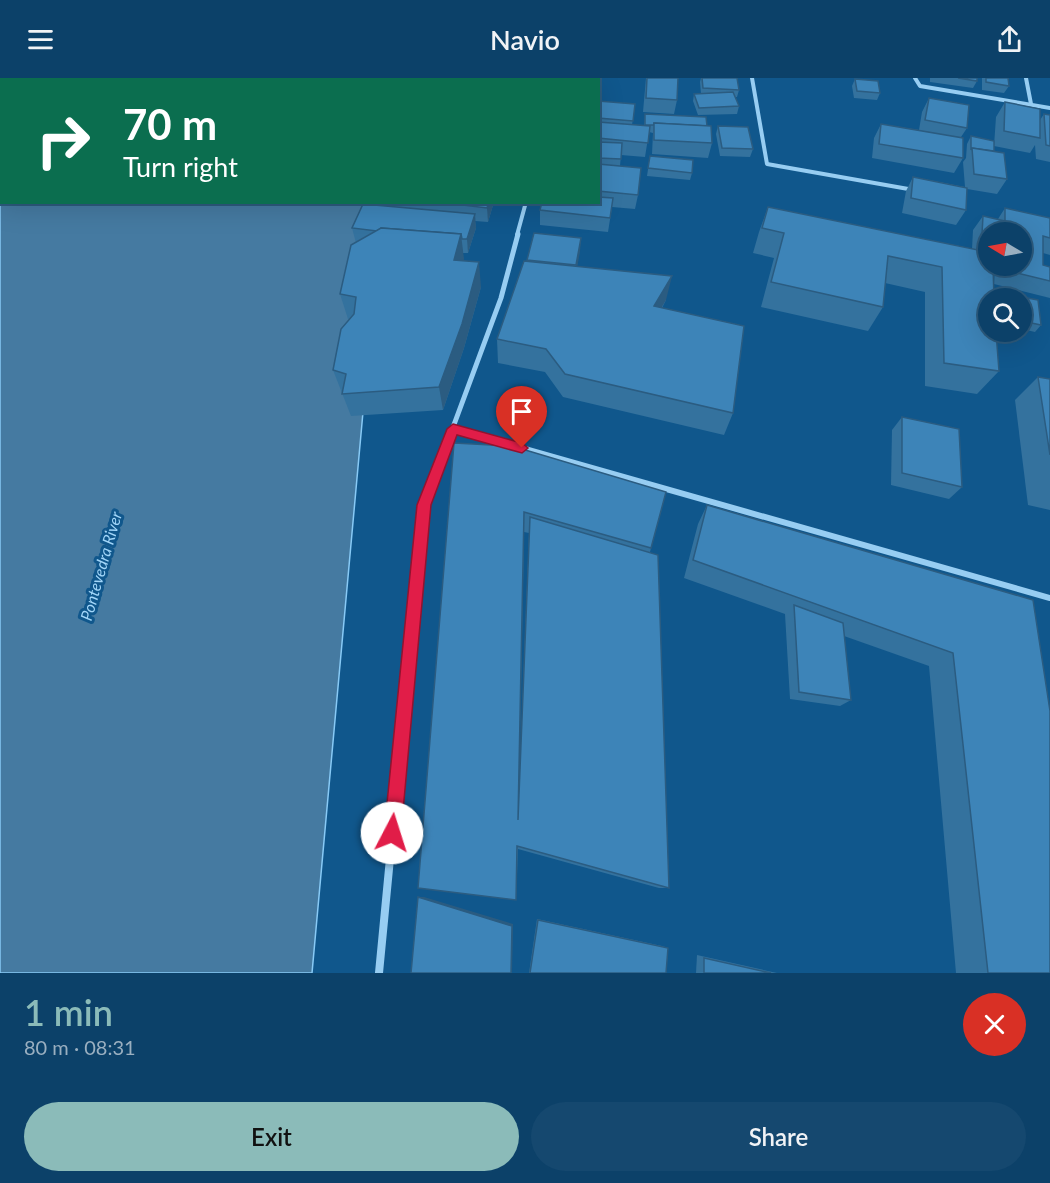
<!DOCTYPE html>
<html lang="en">
<head>
<meta charset="utf-8">
<style>
  :root { --surface:#0c4169; --page:#15486f; --text:#f1f3f6; --muted:#9aafc0; --line:#2c5a7d; --accent:#8bbbb9 }
  body { margin:0; font-family:Lato,sans-serif; background:var(--page); color:var(--text); height:100vh; display:flex; flex-direction:column; font-size:22px; white-space:nowrap }
  * { box-sizing:border-box; margin:0 }
  p { font-size:20px; color:var(--muted) }
  .icon { flex:none; width:33px; height:33px; fill:none; stroke:currentColor; stroke-width:2; stroke-linecap:round; stroke-linejoin:round }
  .map { position:relative; height:895px; overflow:hidden }
  .side { display:flex; flex-direction:column; background:var(--surface); flex:1 }
  .side>* { flex:none }
  .top-card { position:absolute; left:0px; top:0px; width:600px; height:126px; box-shadow:0 6px 24px #0002,0 0 0 2px var(--line); background:#0b6e4f; color:#fff; overflow:hidden }
  .needle { width:39px; rotate:280deg }
  .controls { position:absolute; left:978px; top:144px; display:grid; gap:12px }
  .controls a { display:grid; place-items:center; width:54px; height:54px; border-radius:50%; background:var(--surface); box-shadow:0 6px 24px #0002,0 0 0 2px var(--line); font-size:30px }
  .pin { position:absolute; display:grid; place-items:center; width:51px; height:51px; color:#fff; margin:-62px -26px; border-radius:50% 50% 50% 0; rotate:-45deg; box-shadow:0 0 6px #0007 }
  .pin .icon { rotate:45deg }
  .me { position:absolute; width:66px; margin:-33px; rotate:5deg; stroke-linejoin:round; filter:drop-shadow(0 0 4px #0008) }
  .turn { display:flex; align-items:center; gap:21px; height:126px; padding:0 24px; font-size:27px }
  .turn .icon { width:78px; height:78px; stroke-width:2.5 }
  .turn b { display:block; font-size:42px; line-height:51px }
  .round { display:grid; place-items:center; flex:none; width:63px; height:63px; border-radius:32px; background:var(--page) }
  .head { display:flex; align-items:center; justify-content:space-between; height:102px; padding:0 24px }
  h1 { font-size:36px; font-weight:600; line-height:45px; color:var(--accent) }
  .primary-button { display:flex; gap:12px; margin-top:auto; padding:12px 24px }
  .primary-button a { flex:1; height:69px; border-radius:36px; background:var(--accent); color:#111; font-size:24px; font-weight:600; line-height:69px; text-align:center }
  .primary-button a+a { background:var(--page); color:var(--text) }
  header { display:flex; justify-content:space-between; align-items:center; height:78px; padding:0 24px; background:var(--surface); font-size:27px; font-weight:600 }
  .map>svg:first-child { display:block }
  .water { fill:#457aa1; stroke:#88caf6; stroke-width:1.5 }
  .lines { fill:none; stroke-linecap:round; stroke-linejoin:round }
  .street-far3 { stroke:#97cdf2; stroke-width:4 }
  .street-far2 { stroke:#97cdf2; stroke-width:5 }
  .street-far1 { stroke:#97cdf2; stroke-width:6 }
  .street { stroke:#97cdf2; stroke-width:8 }
  .wall { fill:#34729e; fill-rule:evenodd }
  .shaded-wall { fill:#2b5c81 }
  .building { fill:#3d84b8; stroke:#2b5c81; stroke-width:1.5 }
  .route { fill:#e11d48; stroke:#92132f; stroke-width:1.5 }
  .labels { text-anchor:middle; stroke-width:6; stroke-linejoin:round; paint-order:stroke }
  .water-label { font-size:16px; font-style:italic; fill:#a2d6f9; stroke:#10578c }
</style>
</head>
<body>
<header><svg class="icon" aria-label="menu" viewBox="0 0 24 24"><path d="M4 6h16M4 12h16M4 18h16"/></svg>Navio<svg class="icon" aria-label="share" viewBox="0 0 24 24"><path d="M12 15V3M7 8l5-5 5 5M5 13v7h14v-7"/></svg></header>
<div class="map">
<svg width="1050" height="895" viewBox="0 0 1050 895">
  <rect width="100%" height="100%" fill="#10578c"/>
  <polygon class="water" points="0,0 406,0 2,2 2,124 388,125 373,224 312,895 0,895"/>
  <g class="lines">
    <g class="street-far3">
      <polyline points="752,0 767,86 914,112"/>
      <polyline points="915,0 920,8 1050,30"/>
      <polyline points="1026,0 1031,26"/>
      <polyline points="517,157 526,124"/>
    </g>
    <g class="street-far2">
      <polyline points="453,350 460,352"/>
      <polyline points="452,352 501,220 518,156"/>
    </g>
    <g class="street-far1">
      <polyline points="455,351 1050,520"/>
      <polyline points="408,594 424,427 452,351"/>
    </g>
    <polyline class="street" points="379,895 408,593"/>
  </g>
  <g class="wall">
    <polygon points="646,0 678,0 677,22 674,36 643,34"/>
    <polygon points="701,0 737,0 739,12 737,19 735,19 739,28 737,36 698,37 693,23 694,16 701,16 700,4"/>
    <polygon points="930,0 977,0 977,3 973,10 930,4"/>
    <polygon points="982,0 1008,0 1009,8 1004,15 982,12"/>
    <polygon points="855,1 880,15 877,22 854,20 852,8"/>
    <polygon points="929,20 967,50 961,59 963,80 954,95 872,80 874,60 881,46 919,52 922,34"/>
    <polygon points="598,23 635,26 632,47 644,48 645,36 707,48 712,65 708,80 652,76 653,55 649,54 645,79 621,77 620,88 638,117 635,131 612,129 608,154 540,147 540,132 598,124"/>
    <polygon points="1005,24 1040,42 1044,36 1050,37 1050,84 1036,81 1035,67 1030,75 994,68 996,39"/>
    <polygon points="718,48 753,71 750,79 720,78 716,56"/>
    <polygon points="971,58 994,73 1007,101 997,116 967,111 966,132 956,147 902,135 906,113 913,99 965,109 963,84 966,80 967,66"/>
    <polygon points="650,78 692,95 690,102 647,98"/>
    <polygon points="379,124 494,124 488,144 475,143 476,150 468,175 463,175 463,183 481,209 464,270 443,332 351,338 333,292 349,241 348,241 340,216 356,165 352,150 379,127"/>
    <polygon points="768,129 972,171 973,152 983,138 998,141 1005,130 1050,140 1050,177 1043,175 1043,187 1050,189 1050,220 994,206 995,188 1022,188 1022,154 988,154 988,188 999,293 977,316 925,308 925,214 885,205 883,229 868,253 761,229 774,180 753,175 759,154"/>
    <polygon points="581,160 577,188 666,222 662,230 733,335 724,357 563,319 545,294 498,285 497,261 527,182"/>
    <polygon points="1005,216 1038,222 1041,247 1035,254 1022,251 1022,220 1001,220"/>
    <polygon points="1038,299 1050,301 1050,432 1028,427 1015,322"/>
    <polygon points="902,339 962,409 949,421 891,407 892,352"/>
    <path d="M 454,365 L 651,470 L 650,474 L 669,810 L 659,810 L 518,771 L 516,822 ZM 524,454 L 529,455 L 519,712 Z"/>
    <polygon points="707,427 1033,522 1050,895 956,895 929,588 844,558 851,622 840,628 790,621 785,536 684,500 698,446"/>
    <polygon points="537,841 662,868 668,870 666,895 529,895"/>
    <polygon points="697,877 777,895 696,895"/>
  </g>
  <g class="shaded-wall">
    <polygon points="489,124 494,124 488,144 487,130"/>
    <polygon points="475,136 476,150 468,175 467,161"/>
    <polygon points="461,156 464,181 457,207 454,182"/>
    <polygon points="581,160 580,174 575,201 576,187"/>
    <polygon points="479,184 481,209 464,270 443,332 439,309"/>
    <polygon points="672,198 666,222 648,252 654,228"/>
    <polygon points="418,819 424,819 513,846 512,895"/>
  </g>
  <g class="building">
    <polygon points="412,0 472,0 471,2 428,2"/>
    <polygon points="482,0 532,0 532,2 481,2"/>
    <polygon points="647,0 678,0 677,22 646,20"/>
    <polygon points="702,0 737,0 739,12 703,10"/>
    <polygon points="958,0 977,0 977,3"/>
    <polygon points="986,0 1008,0 1009,8 986,4"/>
    <polygon points="855,1 878,3 880,15 857,13"/>
    <polygon points="733,14 739,28 699,30 694,16"/>
    <polygon points="929,20 969,27 967,50 925,42"/>
    <polygon points="598,23 635,26 633,43 598,40"/>
    <polygon points="1005,24 1040,31 1040,60 1004,53"/>
    <polygon points="645,36 706,39 707,48 654,45 654,47 645,47"/>
    <polygon points="1044,36 1050,37 1050,68 1046,67"/>
    <polygon points="598,44 650,48 648,65 598,60"/>
    <polygon points="654,45 711,48 712,65 654,62"/>
    <polygon points="881,46 963,60 963,80 879,66"/>
    <polygon points="718,48 748,49 753,71 722,70"/>
    <polygon points="971,58 994,63 994,73 972,70 971,72"/>
    <polygon points="598,64 622,65 621,81 598,80"/>
    <polygon points="972,70 1004,75 1007,101 974,96"/>
    <polygon points="650,78 693,82 692,95 648,90"/>
    <polygon points="598,86 641,90 638,117 598,113"/>
    <polygon points="913,99 967,110 966,132 911,120"/>
    <polygon points="598,119 613,120 610,140 540,132 542,124 598,124"/>
    <polygon points="438,124 489,124 487,130"/>
    <polygon points="363,126 475,136 467,161 462,161 461,156 381,150 377,153 352,150"/>
    <polygon points="768,129 988,174 988,188 993,188 994,220 988,220 988,254 996,254 999,293 944,285 942,189 888,178 883,229 771,204 784,155 762,150"/>
    <polygon points="1005,130 1050,140 1050,160 1043,158 1043,187 1050,189 1050,203 1005,192 1005,188 1022,188 1022,154 988,154 988,158 982,156 983,138 1005,143"/>
    <polygon points="381,150 461,156 454,182 479,184 462,246 439,309 342,316 346,296 333,292 341,251 354,236 356,219 340,216 351,167"/>
    <polygon points="534,155 581,160 576,187 527,182"/>
    <polygon points="524,183 672,198 654,228 744,248 733,335 565,296 546,271 497,261"/>
    <polygon points="1005,216 1038,222 1041,247 1022,243 1022,220 1006,220"/>
    <polygon points="1038,299 1050,301 1050,377"/>
    <polygon points="902,339 959,351 962,409 902,395"/>
    <polygon points="454,365 512,368 666,414 651,470 524,434 518,742 530,439 658,477 669,810 517,768 516,822 418,810"/>
    <polygon points="707,427 1033,522 1050,633 1050,895 988,895 953,575 693,482"/>
    <polygon points="794,527 843,545 851,622 799,614"/>
    <polygon points="418,819 512,848 511,895 411,895"/>
    <polygon points="538,842 668,870 666,895 530,895"/>
    <polygon points="704,880 771,895 704,895"/>
  </g>
  <polygon class="route" points="453,346 522,365 528,370 522,375 457,357 431,427 401,755 399,761 392,763 386,761 384,755 417,427 447,351"/>
  <g class="labels">
    <g class="water-label">
      <text transform="translate(101 488) rotate(-74)" y="6">Pontevedra River</text>
    </g>
  </g>
</svg>
<div class="controls">
<a><svg class="needle" viewBox="-14 -14 28 28"><path d="M0-13l5 13h-10z" fill="#e53935"/><path d="M0 13l5-13h-10z" fill="#9aafc0"/></svg></a>
<a><svg class="icon" aria-label="search" viewBox="0 0 24 24"><circle cx="10" cy="10" r="6"/><path d="M15 15l6 6"/></svg></a>
</div>
<div class="pin" style="left:522px;top:370px;background:#d93025"><svg class="icon" aria-label="arrive" viewBox="0 0 24 24"><path d="M6 21V4h12l-3 4 3 4H6"/></svg></div>
<svg class="me" style="left:392px;top:755px" viewBox="-20 -20 40 40"><circle r="19" fill="#fff"/><path d="M0-13L10 11 0 6-10 11z" fill="#e11d48"/></svg>
<div class="top-card">
<div class="turn"><svg class="icon" aria-label="right" viewBox="0 0 24 24"><path d="M7 20v-9h11M14 6l5 5-5 5"/></svg><div><b>70 m</b>Turn right</div></div>
</div>
</div>
<section class="side">
<div class="head"><div><h1>1 min</h1><p>80 m · 08:31</p></div><a class="round" style="background:#d93025;color:#fff"><svg class="icon" aria-label="close" viewBox="0 0 24 24"><path d="M6 6l12 12M18 6L6 18"/></svg></a></div>
<div class="primary-button"><a>Exit</a><a>Share</a></div>
</section>
</body>
</html>
